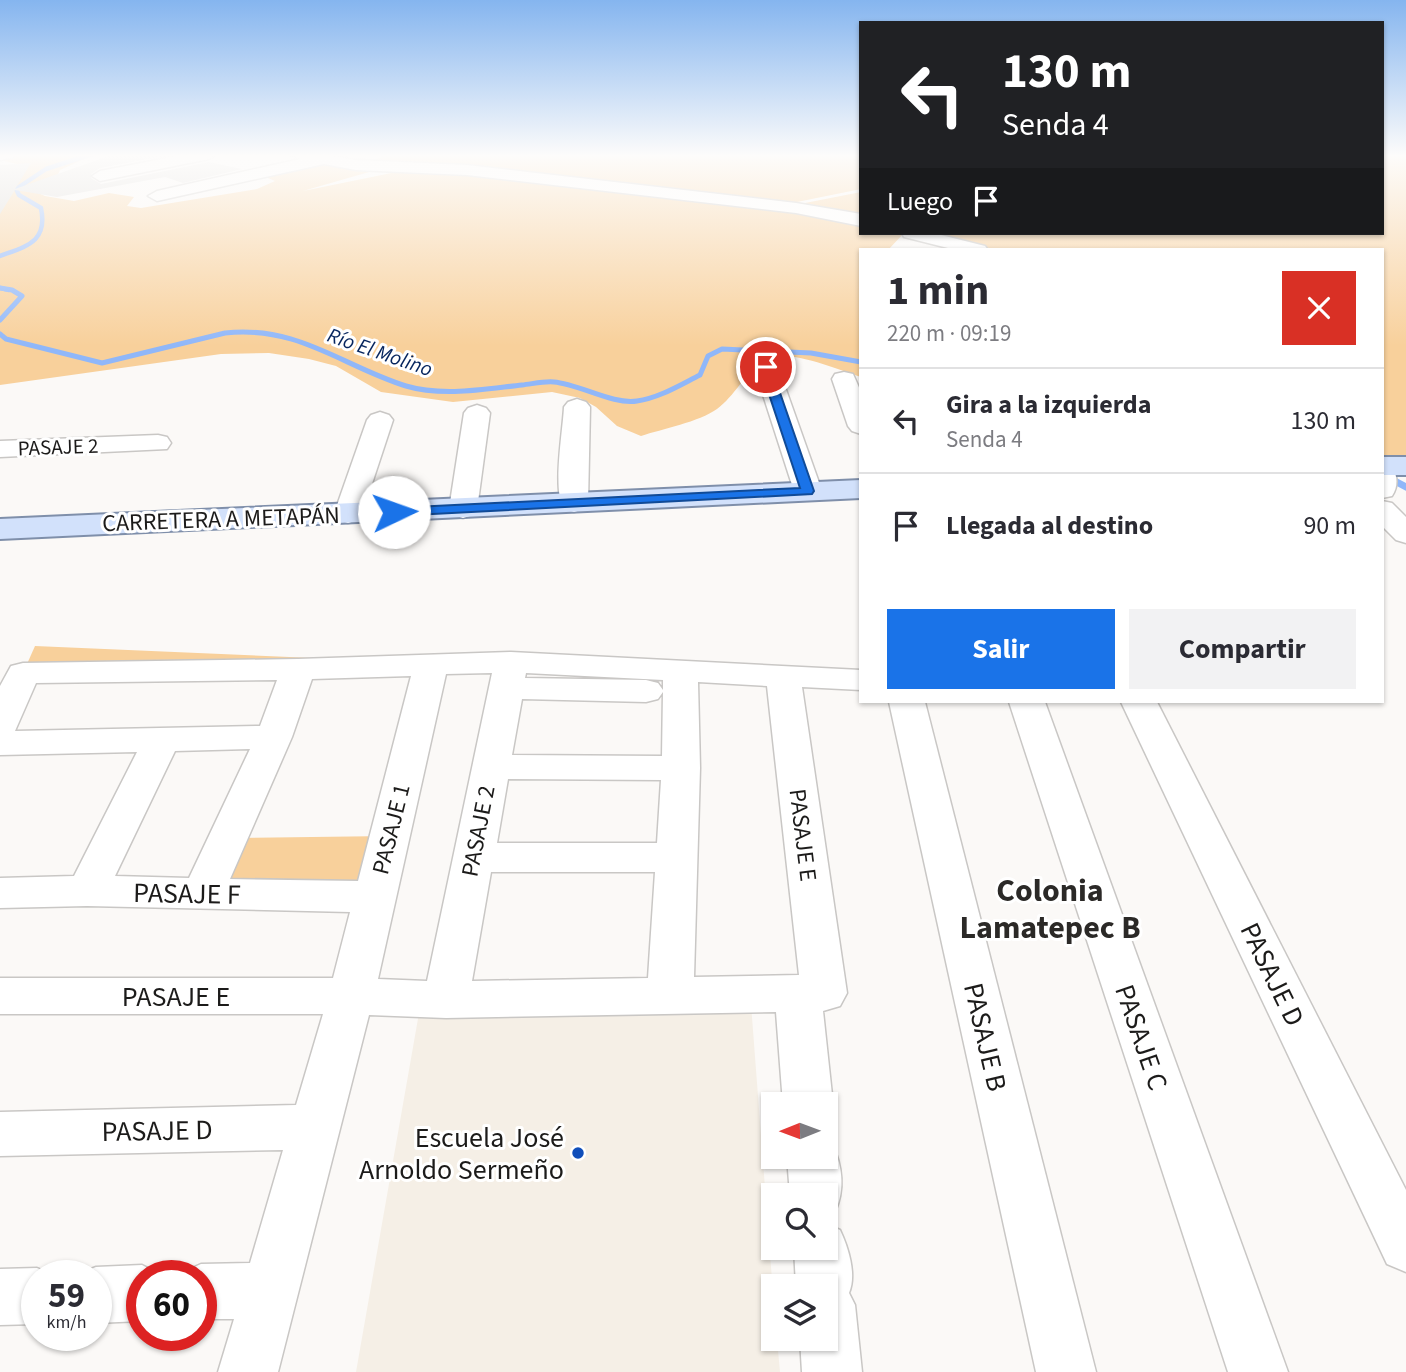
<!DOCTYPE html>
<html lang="es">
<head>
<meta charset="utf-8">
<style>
  :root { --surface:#fff; --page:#f2f2f3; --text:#2b2b33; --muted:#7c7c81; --line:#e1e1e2; --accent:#1a73e8 }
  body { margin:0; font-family:"Source Sans 3",sans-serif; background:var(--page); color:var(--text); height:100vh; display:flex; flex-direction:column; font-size:26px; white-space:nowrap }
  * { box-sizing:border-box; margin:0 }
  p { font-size:23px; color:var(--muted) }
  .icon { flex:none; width:38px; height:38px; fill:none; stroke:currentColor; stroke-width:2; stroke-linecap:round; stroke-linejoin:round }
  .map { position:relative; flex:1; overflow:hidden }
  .sheet { position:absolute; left:859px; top:248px; width:525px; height:455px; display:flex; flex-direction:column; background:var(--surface); border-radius:0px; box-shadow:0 2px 5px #0004 }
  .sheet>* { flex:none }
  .hud { position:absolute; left:859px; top:21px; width:525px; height:214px; border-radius:0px; box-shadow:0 2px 5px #0004; background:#202124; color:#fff; overflow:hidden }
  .needle { width:46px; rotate:269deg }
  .tools { position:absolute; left:761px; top:1092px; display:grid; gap:14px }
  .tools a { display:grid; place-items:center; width:77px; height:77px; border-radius:0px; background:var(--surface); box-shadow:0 2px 5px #0004; font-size:35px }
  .speed { position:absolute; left:21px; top:1260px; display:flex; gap:14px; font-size:35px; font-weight:700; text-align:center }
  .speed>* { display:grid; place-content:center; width:91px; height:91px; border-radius:50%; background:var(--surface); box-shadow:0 2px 5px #0004; line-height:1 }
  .speed small { font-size:18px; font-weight:400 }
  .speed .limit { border:10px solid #d22; background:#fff; color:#111 }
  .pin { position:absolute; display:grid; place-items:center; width:60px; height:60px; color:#fff; margin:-30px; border:4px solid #fff; border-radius:50%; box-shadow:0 2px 7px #0007 }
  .me { position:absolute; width:77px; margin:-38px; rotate:87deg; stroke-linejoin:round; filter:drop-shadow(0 0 5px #0008) }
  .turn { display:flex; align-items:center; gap:24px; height:147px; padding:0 28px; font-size:32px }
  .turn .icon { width:91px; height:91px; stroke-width:2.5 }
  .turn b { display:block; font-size:49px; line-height:60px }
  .then { display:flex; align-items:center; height:66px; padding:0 28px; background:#0003; gap:14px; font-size:26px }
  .round { display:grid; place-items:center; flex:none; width:74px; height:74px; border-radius:0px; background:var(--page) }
  .overview { display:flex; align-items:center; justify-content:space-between; height:119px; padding:0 28px }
  h1 { font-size:42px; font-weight:700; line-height:52px }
  .button { display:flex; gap:14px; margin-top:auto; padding:14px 28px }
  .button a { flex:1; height:80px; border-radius:0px; background:var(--accent); color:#fff; font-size:28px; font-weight:700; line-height:80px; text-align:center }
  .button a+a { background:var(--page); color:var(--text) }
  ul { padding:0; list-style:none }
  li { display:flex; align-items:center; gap:21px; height:105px; padding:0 28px; border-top:2px solid var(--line) }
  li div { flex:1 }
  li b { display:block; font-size:26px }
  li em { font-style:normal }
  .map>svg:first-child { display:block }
  .built { fill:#f5efe6 }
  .green { fill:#f8d09b }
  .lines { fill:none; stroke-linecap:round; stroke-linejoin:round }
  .stream-far2 { stroke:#90b7f9; stroke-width:4.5 }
  .stream-far1 { stroke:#90b7f9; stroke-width:5 }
  .stream { stroke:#90b7f9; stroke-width:7 }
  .building { fill:#dad8d5 }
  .minor-casing { stroke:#c9c7c5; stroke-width:3 }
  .major-casing { stroke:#7f8faa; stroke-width:4 }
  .minor { fill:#fff; fill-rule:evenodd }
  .major { fill:#d2e1fb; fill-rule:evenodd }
  .route { fill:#1a73e8; stroke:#114b97; stroke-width:2 }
  .poi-dot { fill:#104eba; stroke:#fff; stroke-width:2.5 }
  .labels { text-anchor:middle; stroke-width:6; stroke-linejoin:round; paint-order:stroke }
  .far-water-label { font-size:21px; font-style:italic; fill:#06255e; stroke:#fff }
  .far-street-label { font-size:21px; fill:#1c1b1a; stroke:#fff }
  .street-label { font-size:24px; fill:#1c1b1a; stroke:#fff }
  .near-street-label { font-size:28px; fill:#1c1b1a; stroke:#fff }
  .near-poi-label { font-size:28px; fill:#1c1b1a; stroke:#fff; text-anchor:end }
  .near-neighbourhood-label { font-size:32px; font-weight:bold; fill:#2b2927; stroke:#fff }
</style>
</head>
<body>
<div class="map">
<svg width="1406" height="1372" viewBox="0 0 1406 1372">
  <rect width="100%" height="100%" fill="#fbf9f7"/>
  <polygon class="built" points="751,1004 773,1293 774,1339 777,1339 780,1372 356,1372 419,1013"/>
  <g class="green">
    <path d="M 17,154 L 95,154 L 60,170 L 57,177 L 32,190 L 45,196 L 74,201 L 109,193 L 134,197 L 127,206 L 141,208 L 257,189 L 275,181 L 261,175 L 320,161 L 376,170 L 303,191 L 416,168 L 697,198 L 861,221 L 861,233 L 904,233 L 888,250 L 861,250 L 861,377 C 840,370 798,353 777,356 C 750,361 738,394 717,409 C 699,422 662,429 641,436 L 617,426 L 596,407 L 580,398 L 552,392 L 453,402 L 381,392 L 336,366 L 309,359 L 269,353 L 221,354 L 0,385 L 0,176 L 17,164 L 0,160 L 0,157 Z"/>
    <polygon points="390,154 861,154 861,189 792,203 371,161"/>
    <polygon points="1383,154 1406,154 1406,455 1383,455 1382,250 998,250 922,233 1382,233"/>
    <polygon points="861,192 861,217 800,204"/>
    <polygon points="35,646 431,663 23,673"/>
    <polygon points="389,836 374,897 202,894 228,838"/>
  </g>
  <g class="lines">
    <g class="stream-far2">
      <path d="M 0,256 C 27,246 48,242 41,208 L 19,195 L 16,189 L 46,169 L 92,154"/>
      <polyline points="0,288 9,290"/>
    </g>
    <g class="stream-far1">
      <polyline points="0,288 12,290 22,296 0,320"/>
      <path d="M 0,334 L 6,339 L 102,363 L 225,333 C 298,325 342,366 406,386 C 443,397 485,389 522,385 C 532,384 544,381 554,382 C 579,384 613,405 637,401 C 659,398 680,385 700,375 L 708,356 L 722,349 L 811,353 L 861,362"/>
    </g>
    <polyline class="stream" points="1391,479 1406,487"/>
  </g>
  <polygon class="building" points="114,154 175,154 100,168 91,174 91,178 101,184 209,162 242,169 183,183 165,177 57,197 15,190 0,214 0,165 31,163 15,189"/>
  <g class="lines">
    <defs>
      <g id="minor">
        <polygon points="0,154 15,154 13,157 0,160"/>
        <polygon points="187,154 217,154 209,159 100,181 92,176 100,171"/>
        <polygon points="289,154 321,154 356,160 467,165 796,203 861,214 861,226 796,213 467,175 356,170 324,164 157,201 148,196 157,191 300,159"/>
        <polygon points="902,233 933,233 985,246 988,250 956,250 904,237"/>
        <polygon points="766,360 774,362 778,367 822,491 818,497 808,499 798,497 794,491 754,367 758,362"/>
        <polygon points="844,372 853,374 861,392 861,434 852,431 848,426 832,379 835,374"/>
        <path d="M 577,399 L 586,402 L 590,407 L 588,503 L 584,509 L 574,512 L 564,509 C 552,491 563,430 564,407 L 568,402 Z"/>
        <polygon points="477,405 486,408 490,413 477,509 473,515 463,518 453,515 449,509 464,413 468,408"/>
        <polygon points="380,412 389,415 393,420 362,514 358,520 348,523 338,520 334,514 367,420 371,415"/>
        <polygon points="158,435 167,437 171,443 167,449 0,457 0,441"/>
        <path d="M 1382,465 L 1392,467 C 1398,476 1398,487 1392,496 L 1382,498 Z"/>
        <polygon points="1382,501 1392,503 1406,517 1406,543 1396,540 1382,526"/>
        <path d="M 511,652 L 861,670 L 861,690 L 802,687 L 847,993 L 840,1006 L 823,1011 L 833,1104 L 826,1118 L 826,1104 L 783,1104 L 776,1012 L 446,1018 L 369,1015 L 278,1372 L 218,1372 L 234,1319 L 201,1319 L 201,1276 L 180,1276 L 181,1273 L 201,1264 L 250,1263 L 283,1150 L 0,1156 L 0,1112 L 296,1105 L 323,1014 L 0,1014 L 0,978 L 333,978 L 350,912 L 87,906 L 0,908 L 0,878 L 74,876 L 137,752 L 0,755 L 0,686 L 11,666 L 23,663 L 298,659 ZM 492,673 L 427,981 L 378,979 L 446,674 ZM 526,673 L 663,680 L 663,690 L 658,683 L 646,680 L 525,678 ZM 411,676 L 358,881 L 230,879 L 292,737 L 312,679 ZM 277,680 L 260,726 L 15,731 L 36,683 ZM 698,682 L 767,686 L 799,975 L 694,977 L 700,768 ZM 663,692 L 662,756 L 512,755 L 522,699 L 646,702 L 658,699 ZM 250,749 L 189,878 L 115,876 L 175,751 ZM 508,779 L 661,780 L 657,843 L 497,843 ZM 491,872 L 655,872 L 648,978 L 472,981 Z"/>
        <polygon points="889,702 925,702 1096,1372 1036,1372"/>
        <polygon points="1009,702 1045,702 1288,1372 1228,1372"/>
        <polygon points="1121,702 1157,702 1406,1190 1406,1272 1387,1264"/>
        <path d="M 826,1139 L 831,1141 C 842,1164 846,1188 835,1212 L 826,1215 L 826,1195 L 790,1195 L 787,1157 L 826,1157 Z"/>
        <path d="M 826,1224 L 840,1230 C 848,1247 857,1274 849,1293 L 855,1305 L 862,1372 L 802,1372 L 800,1339 L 826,1339 L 826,1286 L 796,1286 L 794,1248 L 826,1248 Z"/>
        <polygon points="142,1265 163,1276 142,1276 142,1321 96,1323 96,1276 76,1275 96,1267"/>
        <polygon points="37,1268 55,1276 37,1276 37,1324 0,1325 0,1269"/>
      </g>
      <g id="major">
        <rect x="1382" y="457" width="24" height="18"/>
        <polygon points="861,480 861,498 0,539 0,519"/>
      </g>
    </defs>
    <use href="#minor" class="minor-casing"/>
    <use href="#major" class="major-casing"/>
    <use href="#minor" class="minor"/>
    <use href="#major" class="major"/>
  </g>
  <linearGradient id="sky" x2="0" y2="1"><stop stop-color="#85b5ef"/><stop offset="0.45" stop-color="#fdfcfb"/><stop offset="1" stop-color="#fdfcfb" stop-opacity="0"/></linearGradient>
  <rect width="1406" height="346" fill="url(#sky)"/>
  <polygon class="route" points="766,364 771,367 814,491 812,494 394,516 387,512 394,508 800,488 760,367"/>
  <circle class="poi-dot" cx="578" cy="1153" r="7"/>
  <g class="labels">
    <g class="far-water-label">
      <text transform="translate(380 352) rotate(19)" y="7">Río El Molino</text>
    </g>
    <g class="far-street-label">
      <text transform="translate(58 447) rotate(-2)" y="7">PASAJE 2</text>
    </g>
    <g class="street-label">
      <text transform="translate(221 519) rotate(-2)" y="8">CARRETERA A METAPÁN</text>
      <text transform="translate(391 829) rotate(-76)" y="8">PASAJE 1</text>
      <text transform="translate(478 831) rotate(-79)" y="8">PASAJE 2</text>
      <text transform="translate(803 835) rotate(83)" y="8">PASAJE E</text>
    </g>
    <g class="near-street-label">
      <text transform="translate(187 893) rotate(1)" y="10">PASAJE F</text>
      <text transform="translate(1273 974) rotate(64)" y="10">PASAJE D</text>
      <text x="176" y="1006">PASAJE E</text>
      <text transform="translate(986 1037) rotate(77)" y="10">PASAJE B</text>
      <text transform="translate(1142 1037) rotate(71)" y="10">PASAJE C</text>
      <text transform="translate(157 1130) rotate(-1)" y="10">PASAJE D</text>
    </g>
    <g class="near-poi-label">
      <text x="564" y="1147">Escuela José<tspan x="564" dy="32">Arnoldo Sermeño</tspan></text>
    </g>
    <g class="near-neighbourhood-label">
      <text x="1050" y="901">Colonia<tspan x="1050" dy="37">Lamatepec B</tspan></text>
    </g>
  </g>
</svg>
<div class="tools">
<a><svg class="needle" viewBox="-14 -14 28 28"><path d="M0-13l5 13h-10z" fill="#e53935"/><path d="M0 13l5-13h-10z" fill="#7c7c81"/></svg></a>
<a><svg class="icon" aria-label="search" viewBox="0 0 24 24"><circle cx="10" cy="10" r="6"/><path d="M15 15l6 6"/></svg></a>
<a><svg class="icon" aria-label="layers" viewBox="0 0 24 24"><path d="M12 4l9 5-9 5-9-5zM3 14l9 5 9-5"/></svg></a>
</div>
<div class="speed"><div>59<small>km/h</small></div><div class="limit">60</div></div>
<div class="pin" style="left:766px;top:367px;background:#d93025"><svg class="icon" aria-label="arrive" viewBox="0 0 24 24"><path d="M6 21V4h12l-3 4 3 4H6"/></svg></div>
<svg class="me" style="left:394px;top:512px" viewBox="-20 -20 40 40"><circle r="19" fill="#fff"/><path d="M0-13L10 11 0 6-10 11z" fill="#1a73e8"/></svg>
<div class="hud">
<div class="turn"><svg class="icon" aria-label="left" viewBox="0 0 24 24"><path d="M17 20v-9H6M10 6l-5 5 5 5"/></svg><div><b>130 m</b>Senda 4</div></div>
<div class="then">Luego<svg class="icon" aria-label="arrive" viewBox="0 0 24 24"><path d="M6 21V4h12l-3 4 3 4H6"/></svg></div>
</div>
<section class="sheet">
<div class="overview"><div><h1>1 min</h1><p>220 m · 09:19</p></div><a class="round" style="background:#d93025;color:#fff"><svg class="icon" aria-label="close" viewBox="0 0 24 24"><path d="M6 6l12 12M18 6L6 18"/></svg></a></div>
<ul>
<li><svg class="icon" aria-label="left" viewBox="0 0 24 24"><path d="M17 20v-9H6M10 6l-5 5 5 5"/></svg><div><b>Gira a la izquierda</b><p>Senda 4</p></div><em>130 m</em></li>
<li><svg class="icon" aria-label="arrive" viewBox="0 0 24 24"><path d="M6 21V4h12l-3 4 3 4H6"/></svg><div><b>Llegada al destino</b></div><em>90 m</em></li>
</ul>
<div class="button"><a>Salir</a><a>Compartir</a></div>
</section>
</div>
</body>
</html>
